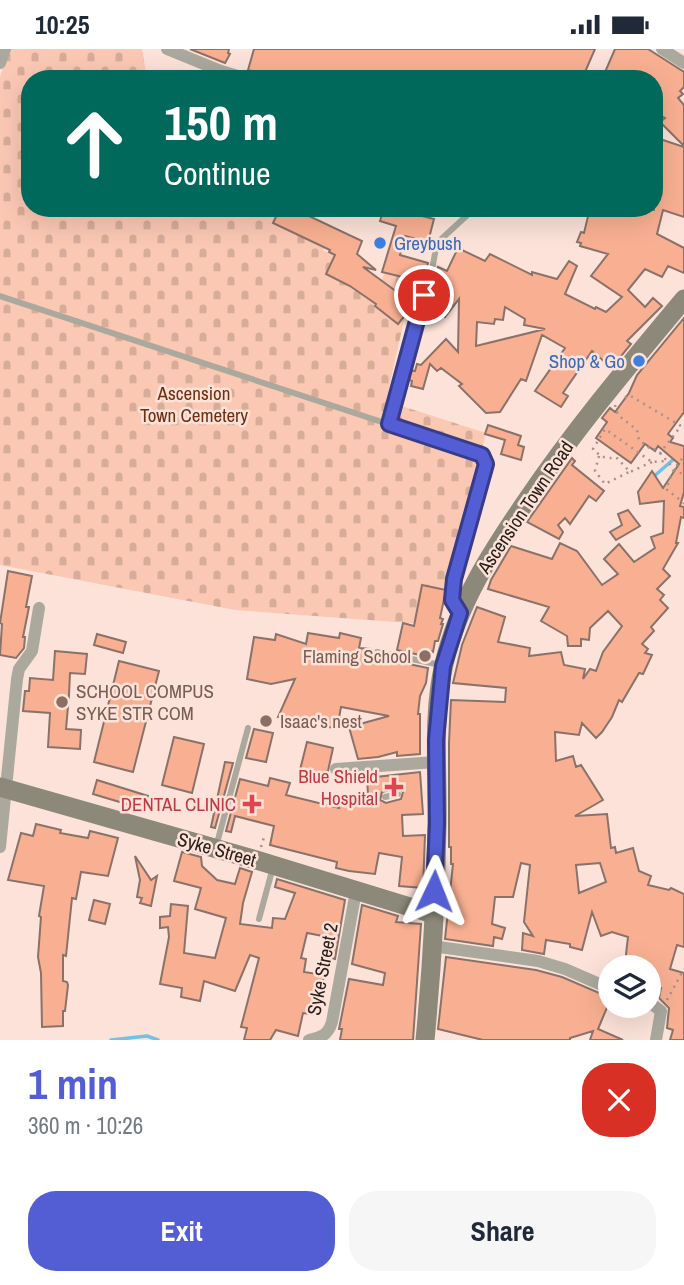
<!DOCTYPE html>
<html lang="en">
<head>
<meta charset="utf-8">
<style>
  :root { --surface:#fff; --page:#f6f6f7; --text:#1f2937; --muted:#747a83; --accent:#535dd4 }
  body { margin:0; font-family:"Archivo Narrow",sans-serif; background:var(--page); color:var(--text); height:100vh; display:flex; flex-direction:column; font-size:26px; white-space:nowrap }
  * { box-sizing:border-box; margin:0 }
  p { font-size:23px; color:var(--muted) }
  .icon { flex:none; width:38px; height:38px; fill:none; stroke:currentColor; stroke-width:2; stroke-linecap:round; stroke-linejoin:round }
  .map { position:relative; height:991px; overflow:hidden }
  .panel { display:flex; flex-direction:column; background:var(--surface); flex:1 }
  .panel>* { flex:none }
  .banner { position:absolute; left:21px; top:21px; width:642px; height:147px; border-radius:28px; box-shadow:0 7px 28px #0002; background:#00695c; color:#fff; overflow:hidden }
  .controls { position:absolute; left:598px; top:906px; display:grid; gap:14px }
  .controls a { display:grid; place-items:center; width:63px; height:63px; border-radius:50%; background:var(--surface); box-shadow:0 7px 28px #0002; font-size:35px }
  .pin { position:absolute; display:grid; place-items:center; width:60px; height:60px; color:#fff; margin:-30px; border:4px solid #fff; border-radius:50%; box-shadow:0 2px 7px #0007 }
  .me { position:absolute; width:77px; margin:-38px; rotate:2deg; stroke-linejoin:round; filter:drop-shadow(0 0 5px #0008) }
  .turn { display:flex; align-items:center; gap:24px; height:147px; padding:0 28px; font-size:32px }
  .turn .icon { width:91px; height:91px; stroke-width:2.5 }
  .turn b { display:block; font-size:49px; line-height:60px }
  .round { display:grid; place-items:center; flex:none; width:74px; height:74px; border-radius:28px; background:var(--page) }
  .head { display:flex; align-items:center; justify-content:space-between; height:119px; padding:0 28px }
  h1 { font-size:42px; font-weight:700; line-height:52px; color:var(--accent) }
  .primary-button { display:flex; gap:14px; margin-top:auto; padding:14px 28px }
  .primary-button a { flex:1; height:80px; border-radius:28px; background:var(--accent); color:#fff; font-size:28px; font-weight:700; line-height:80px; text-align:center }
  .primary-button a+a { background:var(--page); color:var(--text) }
  .status { display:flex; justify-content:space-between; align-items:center; height:49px; padding:0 35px; background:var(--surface); direction:ltr }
  .status svg { height:19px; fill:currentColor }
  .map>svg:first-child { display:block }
  .cemetery { fill:url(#cemetery-stones) }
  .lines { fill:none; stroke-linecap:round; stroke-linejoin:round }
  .stream { stroke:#70c3e6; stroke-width:3.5 }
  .building { fill:#f9b092; stroke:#897269; stroke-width:2; fill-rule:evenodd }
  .path { stroke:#a6928b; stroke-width:2.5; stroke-dasharray:2 5; stroke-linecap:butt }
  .service { stroke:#aba89e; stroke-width:6 }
  .minor { stroke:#aba89e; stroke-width:12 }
  .secondary { stroke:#8d897a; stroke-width:19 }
  .route-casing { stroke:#363c8a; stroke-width:18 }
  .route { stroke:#535dd4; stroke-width:12 }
  .shop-dot { fill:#3f7fe0; stroke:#fce2d8; stroke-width:2.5 }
  .education-dot { fill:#8d6e63; stroke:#fce2d8; stroke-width:2.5 }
  .health-dot { fill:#e0444e; stroke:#fce2d8; stroke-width:2.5 }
  .labels { text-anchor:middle; stroke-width:5; stroke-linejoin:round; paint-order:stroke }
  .shop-label { font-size:19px; fill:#366cbe; stroke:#fce2d8; text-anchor:start }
  .park-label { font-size:19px; fill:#6f2e11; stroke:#fce2d8 }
  .street-label { font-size:19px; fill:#29201c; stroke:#fce2d8 }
  .education-label { font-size:19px; fill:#785e54; stroke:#fce2d8; text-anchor:start }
  .health-label { font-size:19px; fill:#be3a42; stroke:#fce2d8; text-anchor:end }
</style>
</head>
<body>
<div class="status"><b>10:25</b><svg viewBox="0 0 49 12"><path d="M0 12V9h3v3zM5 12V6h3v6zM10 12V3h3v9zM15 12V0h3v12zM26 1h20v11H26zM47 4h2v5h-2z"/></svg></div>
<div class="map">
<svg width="684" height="991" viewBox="0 0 684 991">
  <defs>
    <pattern id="cemetery-stones" width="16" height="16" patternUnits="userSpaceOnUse" patternTransform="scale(1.75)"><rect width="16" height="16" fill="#fbc8b3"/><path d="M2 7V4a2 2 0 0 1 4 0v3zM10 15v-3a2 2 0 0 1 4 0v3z" fill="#d7ac99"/></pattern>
  </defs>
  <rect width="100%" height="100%" fill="#fce2d8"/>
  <polygon class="cemetery" points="9,0 142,0 147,30 30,30 30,159 294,159 333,177 323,201 382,231 393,199 416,217 386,352 486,384 436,576 235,561 0,516 0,28"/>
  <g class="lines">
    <g class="stream">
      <polyline points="652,429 675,409"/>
      <polyline points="111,991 147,987 158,991"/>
    </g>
  </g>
  <g class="building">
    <polygon points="190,0 229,0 228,4 230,5 225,14"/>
    <polygon points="254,0 595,0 582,30 297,30 276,23 275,29 248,21"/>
    <polygon points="615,0 648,0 684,23 684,38 680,42 683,45 678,49 684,56 684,97 660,73 665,69 654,62 654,30 602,30"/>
    <path d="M 654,88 L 684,98 L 684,168 L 663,161 L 657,185 L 684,199 L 684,224 L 668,217 L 662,228 L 645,220 L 628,241 L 645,258 L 653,249 L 662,257 L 627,292 L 631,295 L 622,306 L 617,310 L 614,307 L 607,315 L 592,302 L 563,344 L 568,347 L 561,358 L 535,342 L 565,299 L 542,286 L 526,332 L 521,330 L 500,363 L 486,364 L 459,337 L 462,335 L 441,319 L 437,322 L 430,315 L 423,340 L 411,337 L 412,332 L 407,330 L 409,321 L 415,322 L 417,315 L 421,316 L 446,290 L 458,303 L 459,250 L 445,268 L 432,262 L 433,260 L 427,257 L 438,218 L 447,222 L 458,199 L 485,212 L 490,205 L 532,226 L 532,223 L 557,230 L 569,212 L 577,217 L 565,245 L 595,260 L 596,258 L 606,263 L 622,248 L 591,227 L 608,205 L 580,197 L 581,194 L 577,193 L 581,183 L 584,184 L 590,159 L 617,159 L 633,163 L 635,159 L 654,161 L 654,132 L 659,116 L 654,115 ZM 505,258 L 525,270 L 524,276 L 545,280 L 476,297 L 477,273 L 494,275 L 495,270 L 503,271 Z"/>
    <polygon points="280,159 292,159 362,192 357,205 376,221 363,218 397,243 395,246 411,259 398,275 375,257 376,255 350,237 326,225 335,206 329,203 330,201 273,174"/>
    <polygon points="384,159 416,159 414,165 434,170 428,193 405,187 400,206 428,214 423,233 382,223 396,177 380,172"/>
    <path d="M 684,269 L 684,363 L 668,385 L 673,389 L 670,393 L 684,397 L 684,443 L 680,457 L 684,458 L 684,469 L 681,468 L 676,494 L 678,494 L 663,520 L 670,527 L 657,540 L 664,546 L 660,551 L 668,559 L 651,578 L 654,582 L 642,595 L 648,600 L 645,604 L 652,606 L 643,625 L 639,624 L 622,653 L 619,651 L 612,668 L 602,683 L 596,689 L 582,674 L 579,686 L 555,683 L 556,712 L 573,707 L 576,718 L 581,716 L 603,751 L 575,767 L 607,765 L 611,799 L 615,798 L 616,804 L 633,799 L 639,822 L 651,827 L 648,836 L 669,841 L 671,839 L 684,845 L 684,898 L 677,896 L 670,920 L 684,924 L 684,991 L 670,991 L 673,981 L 667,979 L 669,959 L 659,949 L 661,939 L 649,937 L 649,919 L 625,914 L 628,888 L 612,883 L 601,887 L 592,863 L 582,901 L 570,898 L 570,895 L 546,891 L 544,905 L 522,901 L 523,884 L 533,887 L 524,873 L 530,816 L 521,814 L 513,848 L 495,848 L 492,875 L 505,879 L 502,890 L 494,888 L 493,897 L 445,890 L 453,815 L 451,815 L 451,798 L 449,798 L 449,694 L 451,651 L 505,653 L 506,639 L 453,634 L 462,596 L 477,558 L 505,568 L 498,593 L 530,599 L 529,607 L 561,603 L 564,616 L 585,620 L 583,630 L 590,620 L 596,622 L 603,603 L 622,577 L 608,562 L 590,579 L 589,591 L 581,590 L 581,597 L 568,597 L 567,587 L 541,572 L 549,558 L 488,540 L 491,531 L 511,497 L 552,510 L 560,494 L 577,502 L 602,536 L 618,525 L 604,510 L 619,495 L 634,513 L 655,499 L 651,488 L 663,484 L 664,452 L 640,455 L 638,443 L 652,422 L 663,439 L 679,415 L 658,397 L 655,402 L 645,395 L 631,414 L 596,389 L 607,373 L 602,369 L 610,359 L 615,363 L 629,344 L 637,326 ZM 600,814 L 606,833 L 579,844 L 576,816 Z"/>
    <polygon points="488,376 521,387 518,396 524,398 521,411 501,405 505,391 485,385"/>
    <polygon points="572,409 575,412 572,416 604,442 596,452 589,447 570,475 565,469 558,476 563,483 559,490 527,473"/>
    <polygon points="628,461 640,477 616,491 610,483 622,476 618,465"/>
    <polygon points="8,522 32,527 26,558 29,558 23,588 25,588 24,599 16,609 0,606 2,575 0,574"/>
    <polygon points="422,536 446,541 440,569 443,570 441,575 443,575 438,592 435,592 433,603 430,602 429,608 397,601 403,574 414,577"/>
    <polygon points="308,584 339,589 340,584 361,589 359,599 371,600 375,608 428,619 426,634 420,647 418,665 420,665 420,705 397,707 397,703 378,708 358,710 349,678 389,667 341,658 337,680 294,669 293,671 278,668 295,630 271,635 247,630 254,588 275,591 276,585 306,595"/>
    <polygon points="97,585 126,593 123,604 94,596"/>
    <polygon points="55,602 87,605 85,625 70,624 69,646 66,680 81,681 80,700 48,698 50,664 23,662 25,642 29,642 30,629 53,631"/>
    <polygon points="119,612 159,622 133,723 94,713"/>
    <polygon points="254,680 273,684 266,713 246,709"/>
    <polygon points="174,688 204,695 192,744 162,736"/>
    <polygon points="307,693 333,699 328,722 309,727 299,725"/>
    <polygon points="225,713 233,714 215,779 211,778"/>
    <path d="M 420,723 L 423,765 L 402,766 L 403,787 L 425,786 L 423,839 L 399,837 L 402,808 L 379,804 L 375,825 L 349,822 L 336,819 L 337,813 L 270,796 L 274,777 L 235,767 L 231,783 L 226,782 L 240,730 L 268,737 L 270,729 L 290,734 L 286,746 L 339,759 L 338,750 L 351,750 L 350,746 L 368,745 L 367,729 ZM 397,739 L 403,743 L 401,750 L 386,754 L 380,751 L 382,743 Z"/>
    <polygon points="97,731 148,747 143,760 93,745"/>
    <polygon points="36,775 61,781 60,784 88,789 90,782 118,789 108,827 81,823 76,850 72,849 66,907 63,906 63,932 67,933 68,936 65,962 63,962 63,977 42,978 41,924 38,908 41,868 39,867 44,837 8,831 21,784 33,787"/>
    <polygon points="182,803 201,808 202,817 217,831 235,835 240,819 252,823 243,854 240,875 272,879 273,869 285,870 295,844 275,838 277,830 345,851 335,910 323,907 328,888 307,884 301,909 306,910 304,923 324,926 317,966 303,964 298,987 276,981 270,991 244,991 247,979 241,978 259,909 250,906 235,942 204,932 200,952 181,948 182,939 160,935 169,888 168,878 160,879 160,868 170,867 171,855 188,857 184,904 215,909 226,869 195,860 201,839 174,832"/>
    <polygon points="135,807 151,831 157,827 151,857 140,854 142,849 137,848 140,831"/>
    <polygon points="94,851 110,855 105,875 89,871"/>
    <polygon points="362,856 398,867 396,873 421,875 413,991 340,991 342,980 339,980 349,930 383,936 385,924 352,915"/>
    <polygon points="446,908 536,921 562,928 611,949 598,980 623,991 590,991 593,982 570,989 570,991 483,991 438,980"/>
  </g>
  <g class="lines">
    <g class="path">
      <polyline points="615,356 618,366 637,381 639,391 652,401 654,400 660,404 681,377 629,346 624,349"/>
      <polyline points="660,404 674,420 684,426"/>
      <polyline points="599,407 595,422 605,435 629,423"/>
      <path d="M 652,413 L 630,423 L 616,408 C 605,411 600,407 593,400 L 605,380 L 652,413 L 667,412"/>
      <polyline points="679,450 666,440 674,420 684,407"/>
      <polyline points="683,455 684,454"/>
      <polyline points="261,798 265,785"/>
      <polyline points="667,951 684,920"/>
    </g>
    <g class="service">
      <polyline points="0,247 482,406 486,415 454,530 452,551 458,562"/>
      <polyline points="389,375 418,266 431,226 437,194 475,159"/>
      <polyline points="377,603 441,616"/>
      <polyline points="385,748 398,745"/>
      <polyline points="216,798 248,679"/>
      <polyline points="259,870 273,818"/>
    </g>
    <g class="minor">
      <polyline points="167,0 221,22 248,30"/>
      <polyline points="662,0 684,14"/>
      <polyline points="0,14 5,0"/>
      <polyline points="336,720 436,713"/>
      <polyline points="0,798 17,630 19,620 32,602 39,559"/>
      <polyline points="432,897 538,912 565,920 611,940"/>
      <polyline points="649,953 661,962 656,991"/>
      <path d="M 309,991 C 322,988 328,986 332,973 L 356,842"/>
    </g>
    <g class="secondary">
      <polyline points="0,738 256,811 433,865"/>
      <path d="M 425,991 C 432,919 436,846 437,774 C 438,722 432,666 444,615 C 458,554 492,502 527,451 C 575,380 629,316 684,250"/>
    </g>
  </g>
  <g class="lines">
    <defs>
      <polyline id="route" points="424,246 389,375 482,406 486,415 454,530 452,551 460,564 443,617 436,691 437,774 434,842"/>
    </defs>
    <use href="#route" class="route-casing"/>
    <use href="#route" class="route"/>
  </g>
  <g class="shop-dot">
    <circle cx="380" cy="194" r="7"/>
    <circle cx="639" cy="312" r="7"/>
  </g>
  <g class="education-dot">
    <circle cx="425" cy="607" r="7"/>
    <circle cx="62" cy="653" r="7"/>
    <circle cx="266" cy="672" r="7"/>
  </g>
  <g class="health-dot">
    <path d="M390.5 727.5h7v7h7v7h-7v7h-7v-7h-7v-7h7z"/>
    <path d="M248.5 744.5h7v7h7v7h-7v7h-7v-7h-7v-7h7z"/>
  </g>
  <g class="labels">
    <g class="shop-label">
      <text x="394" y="201">Greybush</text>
      <text x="625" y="319" text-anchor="end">Shop &amp; Go</text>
    </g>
    <g class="park-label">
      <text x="194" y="351">Ascension<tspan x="194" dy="22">Town Cemetery</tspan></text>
    </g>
    <g class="street-label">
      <text transform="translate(525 458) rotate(-56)" y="7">Ascension Town Road</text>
      <text transform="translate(217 800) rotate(16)" y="7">Syke Street</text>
      <text transform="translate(322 920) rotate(-79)" y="7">Syke Street 2</text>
    </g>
    <g class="education-label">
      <text x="411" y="614" text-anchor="end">Flaming School</text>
      <text x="76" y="649">SCHOOL COMPUS<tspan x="76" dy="22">SYKE STR COM</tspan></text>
      <text x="280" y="679">Isaac's nest</text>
    </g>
    <g class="health-label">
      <text x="378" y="734">Blue Shield<tspan x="378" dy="22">Hospital</tspan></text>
      <text x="236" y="762">DENTAL CLINIC</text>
    </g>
  </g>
</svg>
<div class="controls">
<a><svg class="icon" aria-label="layers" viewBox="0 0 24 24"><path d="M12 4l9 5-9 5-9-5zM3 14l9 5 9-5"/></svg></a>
</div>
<div class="pin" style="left:424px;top:246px;background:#d93025"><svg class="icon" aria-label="arrive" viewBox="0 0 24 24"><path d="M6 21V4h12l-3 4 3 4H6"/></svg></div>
<svg class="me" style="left:434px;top:842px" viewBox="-20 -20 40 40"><path d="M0-17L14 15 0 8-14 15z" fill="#535dd4" stroke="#fff" stroke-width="4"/></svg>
<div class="banner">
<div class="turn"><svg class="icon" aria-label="ahead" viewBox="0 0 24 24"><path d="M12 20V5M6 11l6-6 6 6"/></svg><div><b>150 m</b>Continue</div></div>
</div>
</div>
<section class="panel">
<div class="head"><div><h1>1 min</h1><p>360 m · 10:26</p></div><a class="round" style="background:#d93025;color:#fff"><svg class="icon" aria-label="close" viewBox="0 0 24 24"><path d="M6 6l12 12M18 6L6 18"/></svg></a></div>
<div class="primary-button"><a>Exit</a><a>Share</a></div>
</section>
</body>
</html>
